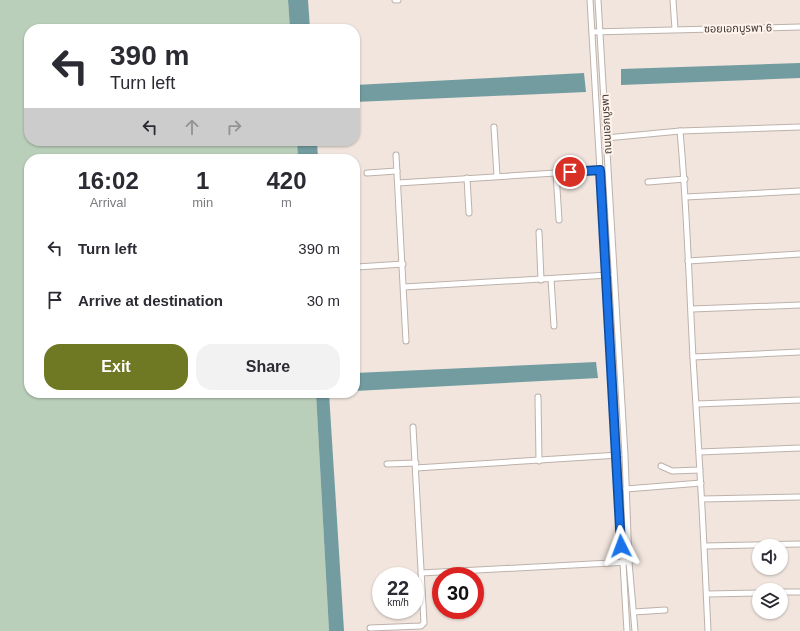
<!DOCTYPE html>
<html lang="en">
<head>
<meta charset="utf-8">
<style>
  :root { --surface:#fff; --page:#f2f2f3; --text:#2b2b33; --muted:#7c7c81; --accent:#6f7823 }
  body { margin:0; font-family:Helvetica,"Noto Sans Thai",sans-serif; background:var(--page); color:var(--text); height:100vh; display:flex; flex-direction:column; font-size:15px; white-space:nowrap }
  * { box-sizing:border-box; margin:0 }
  p { font-size:13px; color:var(--muted) }
  .icon { flex:none; width:22px; height:22px; fill:none; stroke:currentColor; stroke-width:2; stroke-linecap:round; stroke-linejoin:round }
  .map { position:relative; flex:1; overflow:hidden }
  .details { position:absolute; left:24px; top:154px; width:336px; height:244px; display:flex; flex-direction:column; background:var(--surface); border-radius:16px; box-shadow:0 1px 3px #0004 }
  .details>* { flex:none }
  .hud { position:absolute; left:24px; top:24px; width:336px; height:122px; border-radius:16px; box-shadow:0 1px 3px #0004; background:#fff; color:var(--text); overflow:hidden }
  .buttons { position:absolute; left:752px; top:539px; display:grid; gap:8px }
  .buttons a { display:grid; place-items:center; width:36px; height:36px; border-radius:50%; background:var(--surface); box-shadow:0 1px 3px #0004; font-size:20px }
  .speed { position:absolute; left:372px; top:567px; display:flex; gap:8px; font-size:20px; font-weight:700; text-align:center }
  .speed>* { display:grid; place-content:center; width:52px; height:52px; border-radius:50%; background:var(--surface); box-shadow:0 1px 3px #0004; line-height:1 }
  .speed small { font-size:10px; font-weight:400 }
  .speed .limit { border:6px solid #d22; background:#fff; color:#111 }
  .pin { position:absolute; display:grid; place-items:center; width:34px; height:34px; color:#fff; margin:-17px; border:2px solid #fff; border-radius:50%; box-shadow:0 1px 4px #0007 }
  .me { position:absolute; width:44px; margin:-22px; rotate:357deg; stroke-linejoin:round; filter:drop-shadow(0 0 3px #0008) }
  .turn { display:flex; align-items:center; gap:14px; height:84px; padding:0 20px; font-size:18px }
  .turn .icon { width:52px; height:52px; stroke-width:2.5 }
  .turn b { display:block; font-size:28px; line-height:34px }
  .lanes { display:flex; align-items:center; height:38px; padding:0 20px; background:#0003; justify-content:center; gap:20px; direction:ltr }
  .lanes .off { opacity:.35 }
  .eta { display:flex; justify-content:space-evenly; align-items:center; height:68px; text-align:center }
  .eta b { font-size:24px; font-weight:700; line-height:28px }
  .primary-button { display:flex; gap:8px; margin-top:auto; padding:8px 20px }
  .primary-button a { flex:1; height:46px; border-radius:16px; background:var(--accent); color:#fff; font-size:16px; font-weight:700; line-height:46px; text-align:center }
  .primary-button a+a { background:var(--page); color:var(--text) }
  ul { padding:0; list-style:none }
  li { display:flex; align-items:center; gap:12px; height:52px; padding:0 20px }
  li div { flex:1 }
  li b { display:block; font-size:15px }
  li em { font-style:normal }
  .map>svg:first-child { display:block }
  .green { fill:#bacfb9 }
  .water { fill:#729c9f }
  .lines { fill:none; stroke-linecap:round; stroke-linejoin:round }
  .minor-casing { stroke:#bdb2ab; stroke-width:7 }
  .minor { stroke:#fff; stroke-width:5 }
  .route-casing { stroke:#114b97; stroke-width:10 }
  .route { stroke:#1a73e8; stroke-width:7 }
  .labels { text-anchor:middle; stroke-width:4; stroke-linejoin:round; paint-order:stroke }
  .street-label { font-size:11px; fill:#3e3936; stroke:#fff3eb }
</style>
</head>
<body>
<div class="map">
<svg width="800" height="631" viewBox="0 0 800 631">
  <rect width="100%" height="100%" fill="#f1e5de"/>
  <polygon class="green" points="0,0 288,0 290,29 29,29 29,141 297,141 298,159 29,159 29,393 316,393 329,631 0,631"/>
  <g class="water">
    <polygon points="288,0 308,0 310,29 290,29"/>
    <polygon points="800,63 800,78 621,85 621,69"/>
    <polygon points="584,73 586,92 355,102 355,85"/>
    <polygon points="297,141 317,141 318,159 298,159"/>
    <polygon points="596,362 598,378 355,391 355,373"/>
    <polygon points="316,393 329,393 344,631 329,631"/>
  </g>
  <g class="lines">
    <defs>
      <g id="minor">
        <polyline points="395,0 398,0"/>
        <polyline points="590,0 627,631"/>
        <polyline points="598,0 625,455 629,562 635,631"/>
        <polyline points="673,0 675,29"/>
        <polyline points="592,32 800,27"/>
        <polyline points="494,127 497,176"/>
        <path d="M 680,131 C 687,207 689,282 693,358 C 699,449 704,540 708,631"/>
        <polyline points="606,138 680,131 800,127"/>
        <polyline points="396,155 406,341"/>
        <polyline points="367,173 397,171"/>
        <polyline points="556,173 559,220"/>
        <polyline points="467,178 469,213"/>
        <polyline points="648,182 685,179"/>
        <polyline points="398,183 603,170"/>
        <polyline points="686,197 800,191"/>
        <polyline points="539,232 541,280"/>
        <polyline points="688,261 800,254"/>
        <polyline points="357,267 403,264"/>
        <polyline points="551,279 554,326"/>
        <polyline points="404,287 609,275"/>
        <polyline points="692,309 800,305"/>
        <polyline points="693,357 800,352"/>
        <polyline points="538,397 539,461"/>
        <polyline points="697,404 800,400"/>
        <polyline points="699,452 800,448"/>
        <polyline points="387,464 416,463"/>
        <polyline points="661,466 672,471 700,470"/>
        <polyline points="416,468 619,455"/>
        <polyline points="626,489 701,483"/>
        <polyline points="702,499 800,497"/>
        <polyline points="705,546 800,544"/>
        <polyline points="421,573 629,562"/>
        <polyline points="781,592 800,592"/>
        <polyline points="707,594 759,593"/>
        <polyline points="634,612 665,610"/>
        <polyline points="370,628 421,626 424,623 413,427"/>
      </g>
    </defs>
    <use href="#minor" class="minor-casing"/>
    <use href="#minor" class="minor"/>
  </g>
  <g class="lines">
    <defs>
      <polyline id="route" points="570,172 600,170 621,546"/>
    </defs>
    <use href="#route" class="route-casing"/>
    <use href="#route" class="route"/>
  </g>
  <g class="labels">
    <g class="street-label">
      <text transform="translate(738 28) rotate(-1)" y="4">ซอยเอกบูรพา 6</text>
      <text transform="translate(606 124) rotate(-93)" y="4">ถนนเอกบูรพา</text>
    </g>
  </g>
</svg>
<div class="buttons">
<a><svg class="icon" aria-label="sound" viewBox="0 0 24 24"><path d="M4 9h4l5-4v14l-5-4H4zM17 9q2 3 0 6"/></svg></a>
<a><svg class="icon" aria-label="layers" viewBox="0 0 24 24"><path d="M12 4l9 5-9 5-9-5zM3 14l9 5 9-5"/></svg></a>
</div>
<div class="speed"><div>22<small>km/h</small></div><div class="limit">30</div></div>
<div class="pin" style="left:570px;top:172px;background:#d93025"><svg class="icon" aria-label="arrive" viewBox="0 0 24 24"><path d="M6 21V4h12l-3 4 3 4H6"/></svg></div>
<svg class="me" style="left:621px;top:546px" viewBox="-20 -20 40 40"><path d="M0-17L14 15 0 8-14 15z" fill="#1a73e8" stroke="#fff" stroke-width="4"/></svg>
<div class="hud">
<div class="turn"><svg class="icon" aria-label="left" viewBox="0 0 24 24"><path d="M17 20v-9H6M10 6l-5 5 5 5"/></svg><div><b>390 m</b>Turn left</div></div>
<div class="lanes"><svg class="icon" aria-label="left" viewBox="0 0 24 24"><path d="M17 20v-9H6M10 6l-5 5 5 5"/></svg><svg class="icon off" aria-label="ahead" viewBox="0 0 24 24"><path d="M12 20V5M6 11l6-6 6 6"/></svg><svg class="icon off" aria-label="right" viewBox="0 0 24 24"><path d="M7 20v-9h11M14 6l5 5-5 5"/></svg></div>
</div>
<section class="details">
<div class="eta">
<div><b>16:02</b><p>Arrival</p></div>
<div><b>1</b><p>min</p></div>
<div><b>420</b><p>m</p></div>
</div>
<ul>
<li><svg class="icon" aria-label="left" viewBox="0 0 24 24"><path d="M17 20v-9H6M10 6l-5 5 5 5"/></svg><div><b>Turn left</b></div><em>390 m</em></li>
<li><svg class="icon" aria-label="arrive" viewBox="0 0 24 24"><path d="M6 21V4h12l-3 4 3 4H6"/></svg><div><b>Arrive at destination</b></div><em>30 m</em></li>
</ul>
<div class="primary-button"><a>Exit</a><a>Share</a></div>
</section>
</div>
</body>
</html>
